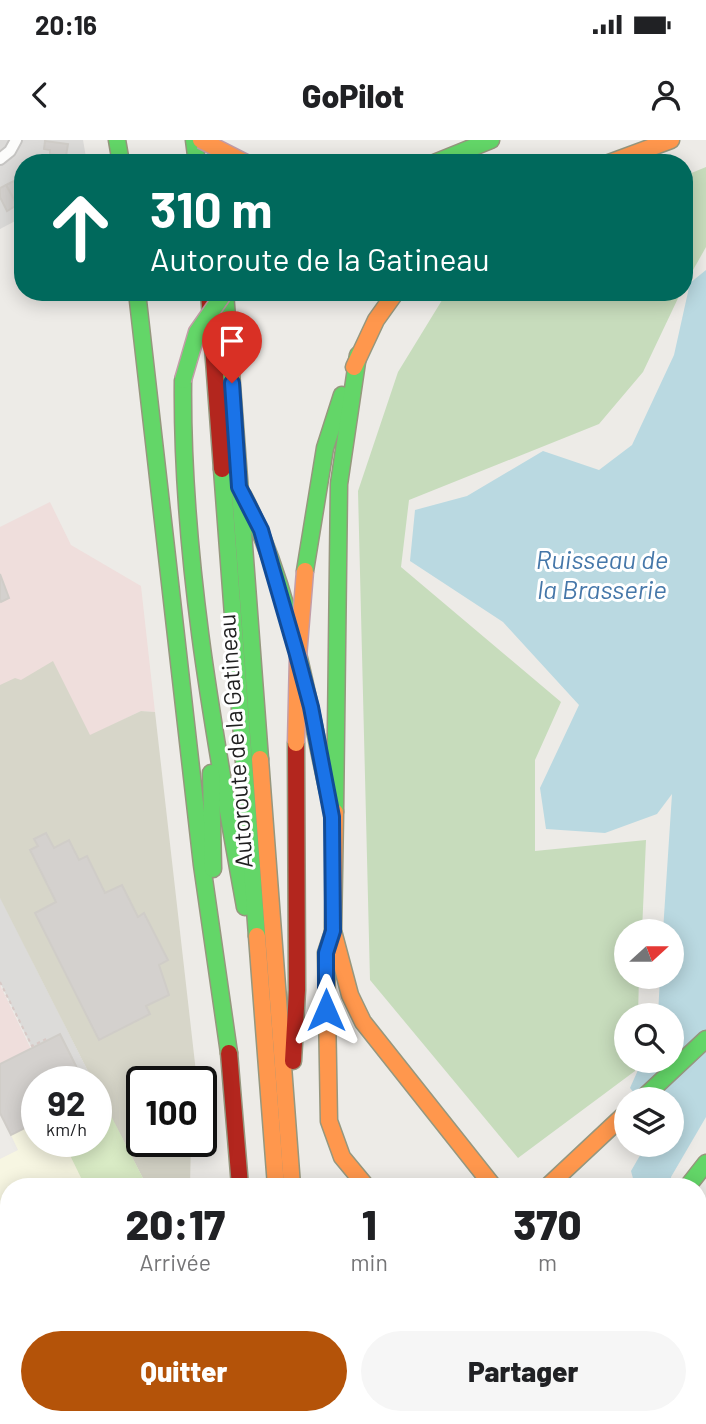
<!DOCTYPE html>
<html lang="fr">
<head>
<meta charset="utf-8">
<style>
  :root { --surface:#fff; --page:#f6f6f6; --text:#202124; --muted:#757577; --accent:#b45309 }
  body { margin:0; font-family:Barlow,sans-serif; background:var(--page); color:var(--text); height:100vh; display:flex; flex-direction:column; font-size:26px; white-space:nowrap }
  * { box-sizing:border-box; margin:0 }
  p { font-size:23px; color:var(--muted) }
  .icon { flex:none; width:38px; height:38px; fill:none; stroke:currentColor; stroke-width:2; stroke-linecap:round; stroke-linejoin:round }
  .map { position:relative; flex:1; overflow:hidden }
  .panel { position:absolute; left:0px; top:1038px; width:707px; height:247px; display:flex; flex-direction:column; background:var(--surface); border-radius:28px 28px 0 0; box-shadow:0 4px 18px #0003 }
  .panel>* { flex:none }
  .guide { position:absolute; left:14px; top:14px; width:679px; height:147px; border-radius:28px; box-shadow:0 4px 18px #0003; background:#00695c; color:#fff; overflow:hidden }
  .needle { width:46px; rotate:69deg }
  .buttons { position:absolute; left:614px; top:779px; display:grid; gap:14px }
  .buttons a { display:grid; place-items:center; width:70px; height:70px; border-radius:50%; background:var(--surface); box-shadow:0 4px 18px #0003; font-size:35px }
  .speed { position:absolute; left:21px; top:926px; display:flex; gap:14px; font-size:35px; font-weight:700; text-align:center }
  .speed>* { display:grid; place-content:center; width:91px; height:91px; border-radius:50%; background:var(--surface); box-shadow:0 4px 18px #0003; line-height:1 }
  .speed small { font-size:18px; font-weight:400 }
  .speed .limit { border:4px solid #111; border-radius:10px; background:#fff; color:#111 }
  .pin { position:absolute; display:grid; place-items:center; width:60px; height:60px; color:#fff; margin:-72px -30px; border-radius:50% 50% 50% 0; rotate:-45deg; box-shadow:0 0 7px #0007 }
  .pin .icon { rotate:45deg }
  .me { position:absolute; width:77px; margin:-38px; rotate:0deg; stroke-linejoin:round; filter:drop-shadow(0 0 5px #0008) }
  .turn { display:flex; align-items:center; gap:24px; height:147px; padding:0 21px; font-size:32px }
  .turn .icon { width:91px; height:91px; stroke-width:2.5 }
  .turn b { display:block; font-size:49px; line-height:60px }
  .eta { display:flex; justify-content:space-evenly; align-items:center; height:119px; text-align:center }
  .eta b { font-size:42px; font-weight:800; line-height:49px }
  .primary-button { display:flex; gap:14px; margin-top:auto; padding:14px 21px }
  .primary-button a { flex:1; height:80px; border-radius:42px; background:var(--accent); color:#fff; font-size:28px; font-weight:800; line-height:80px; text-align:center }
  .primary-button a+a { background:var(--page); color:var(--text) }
  .status { display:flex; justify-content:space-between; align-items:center; height:49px; padding:0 35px; background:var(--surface); direction:ltr }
  .status svg { height:19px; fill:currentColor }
  header { display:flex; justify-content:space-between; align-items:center; height:91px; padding:0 21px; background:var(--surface); font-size:32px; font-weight:800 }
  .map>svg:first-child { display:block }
  .residential { fill:#dcdbd9 }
  .commercial { fill:#efdedc }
  .education { fill:#f7f6e2 }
  .construction { fill:#d7d6c9 }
  .grass { fill:#d9ebc5 }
  .forest { fill:#c7dcbc }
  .park { fill:#d4f4d4 }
  .water { fill:#bad9e1 }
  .building { fill:#d4d1ce; stroke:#d0cdc8; stroke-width:2 }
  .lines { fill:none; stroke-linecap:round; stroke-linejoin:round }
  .street-casing { stroke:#c6c5c3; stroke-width:14 }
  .fast-casing { stroke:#96977e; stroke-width:19 }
  .slow-casing { stroke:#96977e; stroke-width:19 }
  .jam-casing { stroke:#96977e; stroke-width:19 }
  .path { stroke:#d8c9c6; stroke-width:2; stroke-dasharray:3.5 3.5; stroke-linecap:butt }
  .street { stroke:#fcfcfb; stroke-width:10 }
  .fast { stroke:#63d668; stroke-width:16 }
  .slow { stroke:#ff974d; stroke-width:16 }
  .jam { stroke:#b3261e; stroke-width:16 }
  .fast-bridge-casing { stroke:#c39da8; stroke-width:19; stroke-linecap:butt }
  .slow-bridge-casing { stroke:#c39da8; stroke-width:19; stroke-linecap:butt }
  .fast-bridge { stroke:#63d668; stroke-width:16 }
  .slow-bridge { stroke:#ff974d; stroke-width:16 }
  .route-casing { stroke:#114b97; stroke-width:18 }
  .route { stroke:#1a73e8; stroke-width:12 }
  .labels { text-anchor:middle; stroke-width:6; stroke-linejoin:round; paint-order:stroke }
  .street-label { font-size:24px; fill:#1f1f1f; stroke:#fff }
  .water-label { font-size:26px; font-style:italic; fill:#4577a9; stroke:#fff }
</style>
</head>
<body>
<div class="status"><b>20:16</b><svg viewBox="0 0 49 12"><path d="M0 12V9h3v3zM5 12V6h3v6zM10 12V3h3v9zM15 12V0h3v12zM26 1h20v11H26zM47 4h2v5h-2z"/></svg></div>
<header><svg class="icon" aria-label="back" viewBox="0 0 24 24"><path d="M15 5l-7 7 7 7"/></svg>GoPilot<svg class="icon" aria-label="person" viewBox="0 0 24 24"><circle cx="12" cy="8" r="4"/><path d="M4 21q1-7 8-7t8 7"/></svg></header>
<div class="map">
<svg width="706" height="1284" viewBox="0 0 706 1284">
  <rect width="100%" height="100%" fill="#edebe7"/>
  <g class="residential">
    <polygon points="0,0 83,0 87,23 23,23 23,77 0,89"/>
    <polygon points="0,757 93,941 37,942 37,982 11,995 0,973 0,924 32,908 0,842"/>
    <polygon points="533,1276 619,1276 621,1284 525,1284"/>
  </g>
  <g class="commercial">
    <polygon points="50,362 71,405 141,446 155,572 141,571 0,640 0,387"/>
    <polygon points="0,845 31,909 0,924"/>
  </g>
  <polygon class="education" points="98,951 147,1046 9,1046 9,1187 0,1192 0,1019 18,1010 11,995 37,982 37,1001 96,1001"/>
  <g class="construction">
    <polygon points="53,521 90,595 141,571 155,572 197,941 142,942 142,1001 191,1001 190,1046 147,1046 96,948 96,942 93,941 0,758 0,545 15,538 21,540"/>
    <polygon points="9,1187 9,1276 70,1276 50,1284 0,1280 0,1192"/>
  </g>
  <polygon class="grass" points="105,964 147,1046 85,1046 66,1007 71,1001 96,1001 96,973"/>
  <g class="forest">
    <polygon points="706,27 706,107 684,146 684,36"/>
    <polygon points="447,152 681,152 643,232 599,284 409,360 401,427 561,562 535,620 535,711 646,700 642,791 626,791 626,836 639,837 638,875 626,875 626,920 635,921 635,931 518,1018 370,840 358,351 398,232"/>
  </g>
  <polygon class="park" points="698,1143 706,1151 706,1284 642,1284 642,1276 698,1276"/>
  <polygon class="water" points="706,130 706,977 671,1037 672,1046 635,1046 631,1031 646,1005 672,1004 672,959 639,959 630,948 642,921 672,920 672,875 658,875 660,837 672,836 672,791 663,791 672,654 657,674 605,693 546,689 540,648 579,565 503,482 410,421 415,370 467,356 543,311 599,330 632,305 674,215 690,143"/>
  <g class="building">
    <polygon points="45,1 68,4 66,16 50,14 50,10 44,9"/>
    <polygon points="14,41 23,53 23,62 17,65 6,45"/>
    <polygon points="6,45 17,65 7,71 0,57 0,48"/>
    <polygon points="0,434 9,458 1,462 0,460"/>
    <polygon points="46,693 54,708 69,700 79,720 87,716 105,753 122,745 138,777 144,773 168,820 159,825 169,855 146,866 150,874 99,900 35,773 56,762 30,710 38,706 34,699"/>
    <polygon points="60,894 84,942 37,942 37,982 11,995 0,973 0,924"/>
    <polygon points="9,1129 9,1164 0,1168 0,1134"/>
    <polygon points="609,1276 612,1284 574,1284"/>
  </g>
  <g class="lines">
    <defs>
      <polyline id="street" points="0,19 10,11 16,0"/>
      <g id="fast">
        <polyline points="117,0 121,23"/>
        <polyline points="194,0 197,23"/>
        <polyline points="434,23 491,0"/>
        <polyline points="137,152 202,725 229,913"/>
        <polyline points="225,152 260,619"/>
        <path d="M 183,240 C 181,417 214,594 245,767"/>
        <polyline points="222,329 257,796"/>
        <path d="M 243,355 C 290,446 306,553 328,652"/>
        <polyline points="305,431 325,308 342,255"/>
        <polyline points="211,633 213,729"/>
        <polyline points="335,672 339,344 358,215"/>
        <polyline points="642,959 706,899"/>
        <polyline points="688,1046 706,1023"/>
        <polyline points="294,1276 294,1284"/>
        <polyline points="309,1276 310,1284"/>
        <polyline points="627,1276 633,1284"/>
        <polyline points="97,1284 106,1276"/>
        <polyline points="431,1284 432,1276"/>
        <polyline points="499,1284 507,1276"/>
      </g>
      <g id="slow">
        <polyline points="609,23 671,0"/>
        <polyline points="354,227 376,180 396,152"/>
        <polyline points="260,619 292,1046"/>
        <polyline points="335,672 333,791 350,855 363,882 493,1046"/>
        <polyline points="333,792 326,813 329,981 342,1017 366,1046"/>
        <polyline points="257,796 276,1046"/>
        <polyline points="548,1046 626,973"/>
      </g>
      <g id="jam">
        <polyline points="209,152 222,329"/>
        <polyline points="229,913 240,1046"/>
        <polyline points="293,921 297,850 296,603"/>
        <polyline points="466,1284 471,1276"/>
      </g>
    </defs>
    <use href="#street" class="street-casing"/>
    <use href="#fast" class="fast-casing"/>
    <use href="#slow" class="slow-casing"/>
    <use href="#jam" class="jam-casing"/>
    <g class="path">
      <polyline points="0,842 32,906 46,899"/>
      <polyline points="698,1128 706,1115"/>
      <polyline points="698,1172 706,1179"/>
      <polyline points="678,1276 682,1284"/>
    </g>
    <use href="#street" class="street"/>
    <use href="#fast" class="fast"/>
    <use href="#slow" class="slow"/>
    <use href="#jam" class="jam"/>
    <defs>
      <polyline id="fast-bridge" points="183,240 197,192 225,152"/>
      <g id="slow-bridge">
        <polyline points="201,0 246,23"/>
        <polyline points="296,603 298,517 305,431"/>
      </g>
    </defs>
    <use href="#fast-bridge" class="fast-bridge-casing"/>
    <use href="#slow-bridge" class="slow-bridge-casing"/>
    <use href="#fast-bridge" class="fast-bridge"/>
    <use href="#slow-bridge" class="slow-bridge"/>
  </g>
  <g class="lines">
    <defs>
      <polyline id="route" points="232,243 239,347 261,390 296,511 311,567 332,677 333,791 326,813 326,870"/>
    </defs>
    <use href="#route" class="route-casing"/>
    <use href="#route" class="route"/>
  </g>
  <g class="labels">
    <g class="street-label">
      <text transform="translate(236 601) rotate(-94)" y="8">Autoroute de la Gatineau</text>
    </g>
    <g class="water-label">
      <text x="602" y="429">Ruisseau de<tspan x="602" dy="30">la Brasserie</tspan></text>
    </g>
  </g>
</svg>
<div class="buttons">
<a><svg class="needle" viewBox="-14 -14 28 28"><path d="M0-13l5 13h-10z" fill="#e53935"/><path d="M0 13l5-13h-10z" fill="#757577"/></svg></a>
<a><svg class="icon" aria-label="search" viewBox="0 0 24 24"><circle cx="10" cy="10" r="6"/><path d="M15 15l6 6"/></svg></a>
<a><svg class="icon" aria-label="layers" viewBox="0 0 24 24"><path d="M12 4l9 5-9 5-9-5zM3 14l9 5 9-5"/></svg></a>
</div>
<div class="speed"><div>92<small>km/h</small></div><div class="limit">100</div></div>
<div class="pin" style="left:232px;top:243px;background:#d93025"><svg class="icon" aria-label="arrive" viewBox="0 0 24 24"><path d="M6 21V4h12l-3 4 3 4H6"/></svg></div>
<svg class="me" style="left:326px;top:870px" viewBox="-20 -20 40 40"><path d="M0-17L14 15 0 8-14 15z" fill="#1a73e8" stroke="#fff" stroke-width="4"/></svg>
<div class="guide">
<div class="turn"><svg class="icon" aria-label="ahead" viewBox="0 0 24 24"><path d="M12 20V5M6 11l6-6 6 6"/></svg><div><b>310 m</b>Autoroute de la Gatineau</div></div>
</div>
<section class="panel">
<div class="eta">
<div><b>20:17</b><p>Arrivée</p></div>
<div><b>1</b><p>min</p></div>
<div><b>370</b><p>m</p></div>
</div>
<div class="primary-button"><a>Quitter</a><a>Partager</a></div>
</section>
</div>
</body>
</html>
